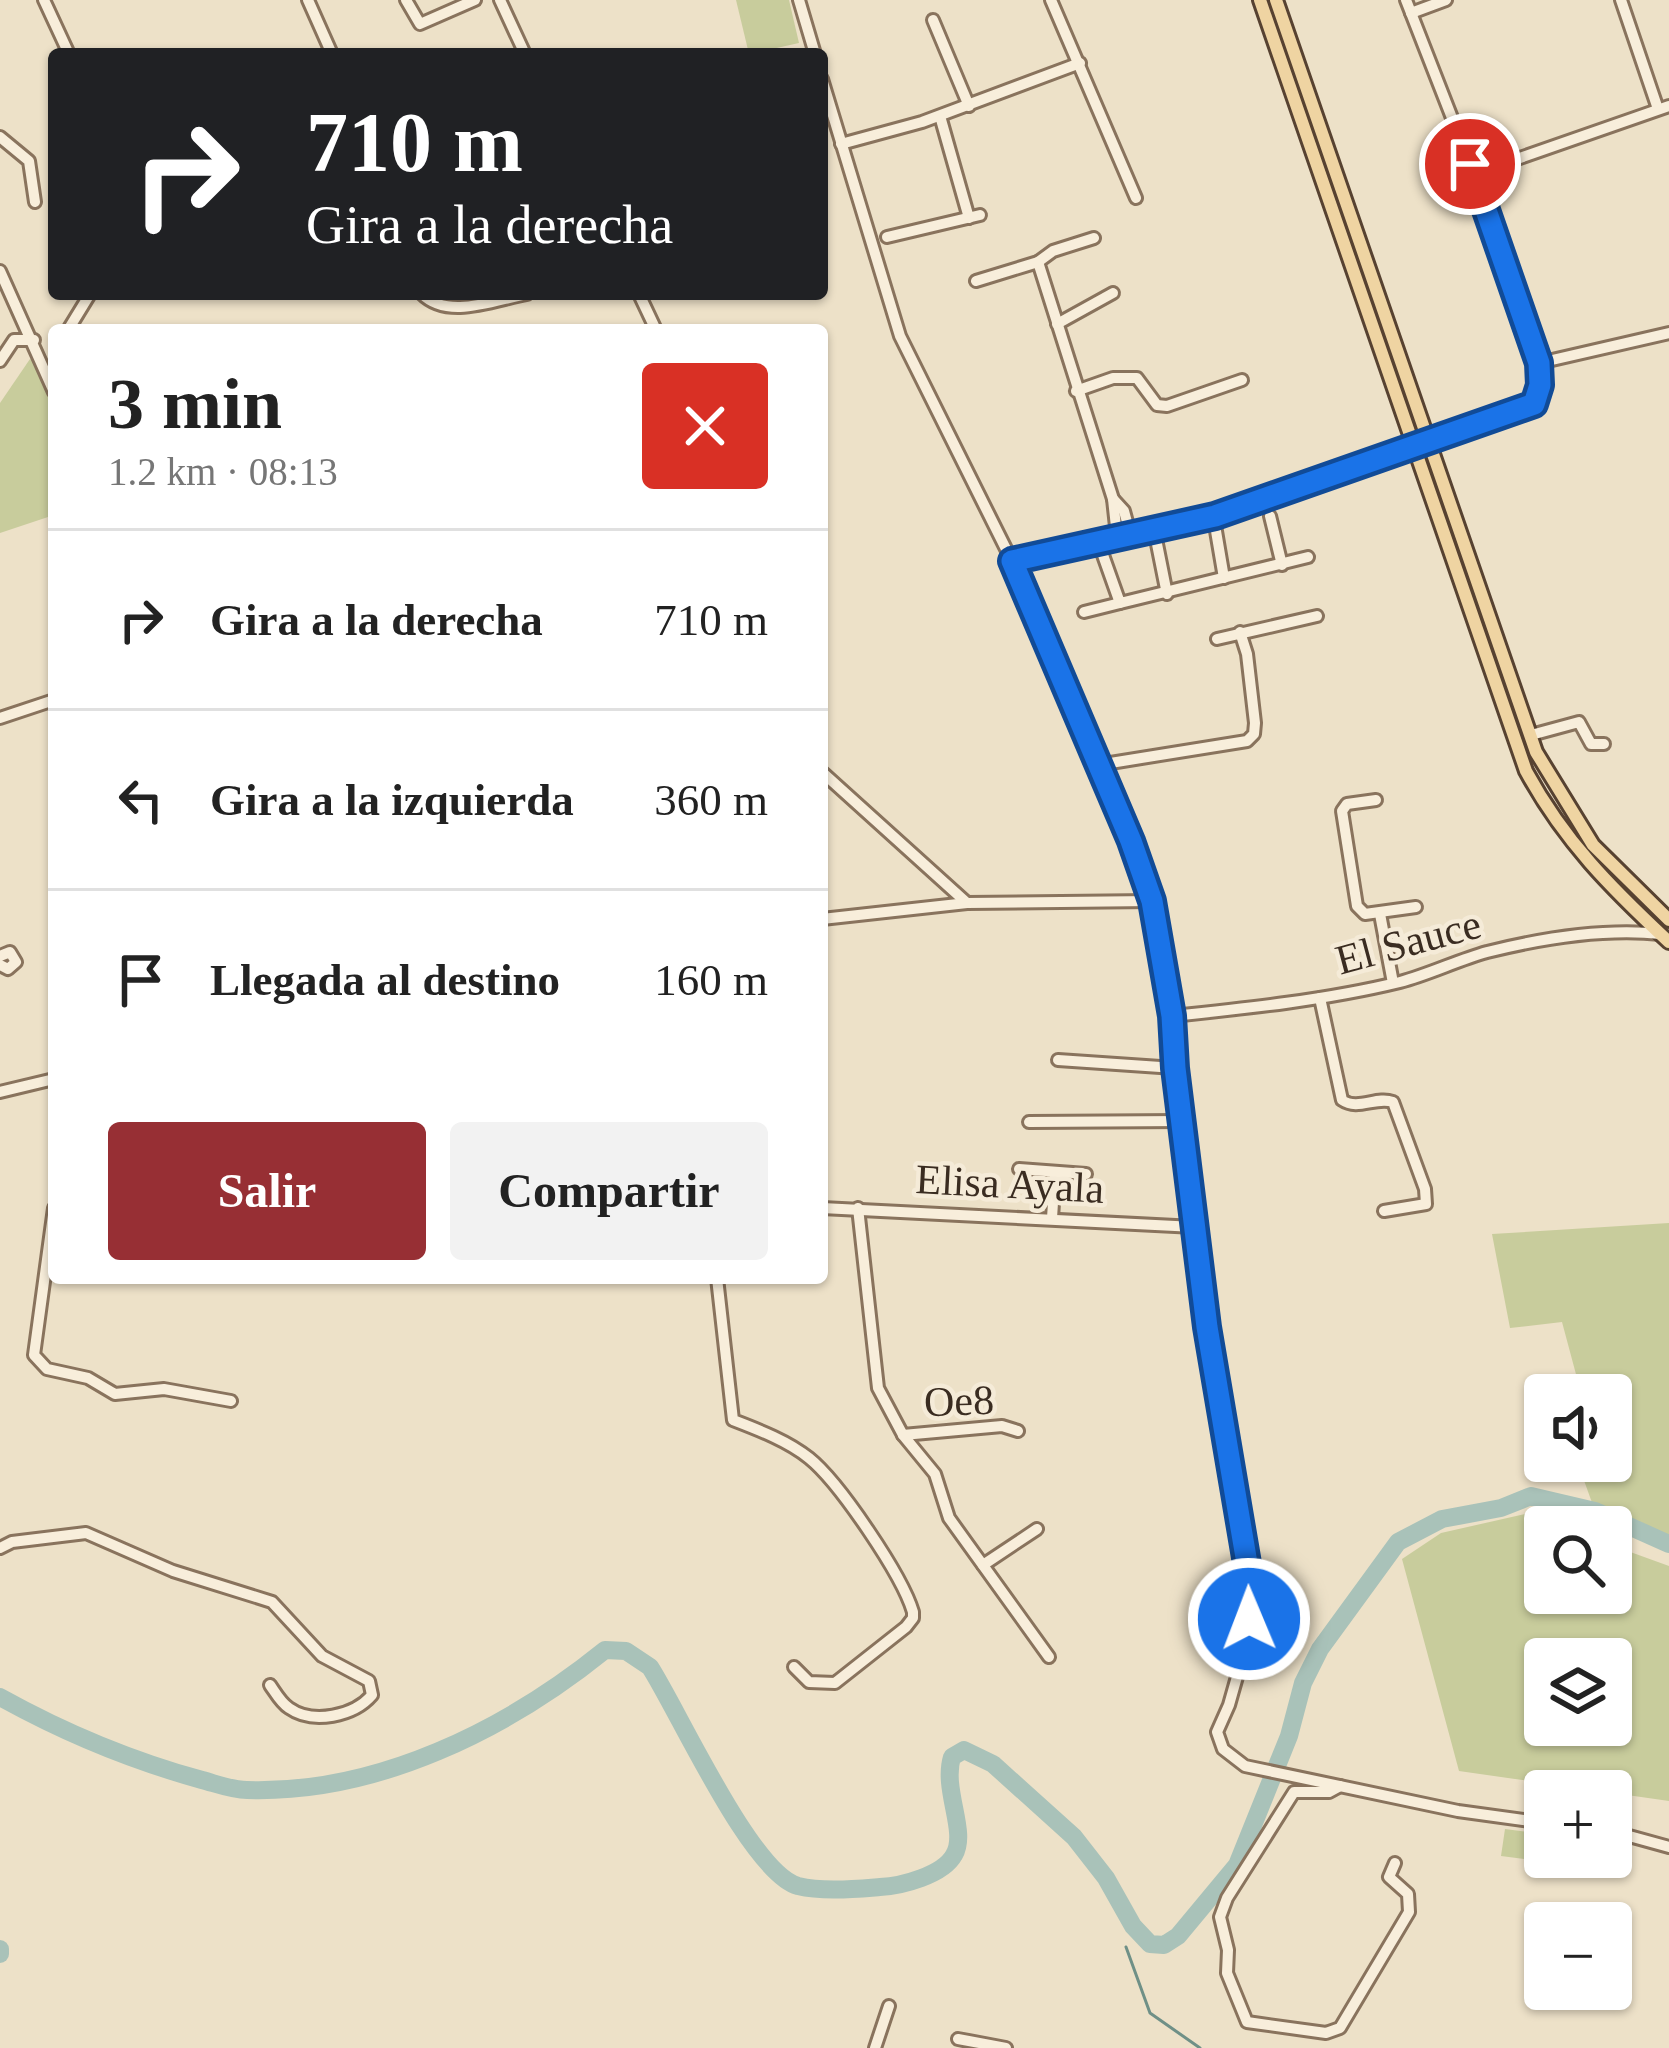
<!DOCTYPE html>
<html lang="es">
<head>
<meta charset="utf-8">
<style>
  :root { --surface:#fff; --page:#f2f2f2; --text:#222; --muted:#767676; --line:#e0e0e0; --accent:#972f34 }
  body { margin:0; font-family:"Times New Roman",serif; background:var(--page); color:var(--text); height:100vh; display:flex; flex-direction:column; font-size:45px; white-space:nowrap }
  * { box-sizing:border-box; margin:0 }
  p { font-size:39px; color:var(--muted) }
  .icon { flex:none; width:66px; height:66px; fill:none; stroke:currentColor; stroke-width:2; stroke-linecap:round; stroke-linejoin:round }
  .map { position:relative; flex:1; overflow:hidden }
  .side { position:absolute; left:48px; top:324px; width:780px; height:960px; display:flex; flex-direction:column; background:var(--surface); border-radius:12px; box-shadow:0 3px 9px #0004 }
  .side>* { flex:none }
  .guide { position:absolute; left:48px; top:48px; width:780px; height:252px; border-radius:12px; box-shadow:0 3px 9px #0004; background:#202124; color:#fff; overflow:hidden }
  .tools { position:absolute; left:1524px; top:1374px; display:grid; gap:24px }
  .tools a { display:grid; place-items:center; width:108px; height:108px; border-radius:12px; background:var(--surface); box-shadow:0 3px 9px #0004; font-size:60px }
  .pin { position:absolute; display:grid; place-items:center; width:102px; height:102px; color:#fff; margin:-51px; border:6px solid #fff; border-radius:50%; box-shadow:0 3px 12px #0007 }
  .me { position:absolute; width:132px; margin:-66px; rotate:359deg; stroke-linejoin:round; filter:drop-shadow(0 0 9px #0008) }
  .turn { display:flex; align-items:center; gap:42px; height:252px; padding:0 60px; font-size:54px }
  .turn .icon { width:156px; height:156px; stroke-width:2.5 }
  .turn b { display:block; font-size:84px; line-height:102px }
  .round { display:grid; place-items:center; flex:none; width:126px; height:126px; border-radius:12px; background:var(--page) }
  .summary { display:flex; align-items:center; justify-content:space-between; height:204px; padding:0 60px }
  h1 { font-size:72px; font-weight:700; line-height:90px }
  .action { display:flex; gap:24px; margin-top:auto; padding:24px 60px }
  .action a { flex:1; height:138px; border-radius:12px; background:var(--accent); color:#fff; font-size:48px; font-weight:700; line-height:138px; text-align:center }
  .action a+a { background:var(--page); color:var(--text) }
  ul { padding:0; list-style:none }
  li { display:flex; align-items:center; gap:36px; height:180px; padding:0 60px; border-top:3px solid var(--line) }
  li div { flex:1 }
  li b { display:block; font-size:45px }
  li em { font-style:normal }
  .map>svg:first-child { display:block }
  .green { fill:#c8cc9c; fill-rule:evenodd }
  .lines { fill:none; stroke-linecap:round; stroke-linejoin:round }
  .stream { stroke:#6f9087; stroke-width:3 }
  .river { stroke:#a9c2b9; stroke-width:18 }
  .minor-casing { stroke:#89735d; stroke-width:16 }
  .major-casing { stroke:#574231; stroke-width:18 }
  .minor { stroke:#f8eedb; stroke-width:10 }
  .major { stroke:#efd4a2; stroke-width:12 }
  .route-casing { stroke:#114b97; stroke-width:30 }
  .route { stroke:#1a73e8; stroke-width:21 }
  .labels { text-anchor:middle; stroke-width:9; stroke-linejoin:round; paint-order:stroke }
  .street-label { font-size:42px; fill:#3a2c21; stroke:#f5ebd8 }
</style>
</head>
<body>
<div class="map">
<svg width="1669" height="2048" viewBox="0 0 1669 2048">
  <rect width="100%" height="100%" fill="#ede1c8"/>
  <g class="green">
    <polygon points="736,0 789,0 799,43 749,54"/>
    <polygon points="30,359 37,362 54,415 54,515 0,533 0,403"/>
    <polygon points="1669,1223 1669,1544 1595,1511 1577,1461 1611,1461 1611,1395 1569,1395 1577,1378 1562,1322 1510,1328 1492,1234"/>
    <path d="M 1525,1514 L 1560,1527 L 1545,1527 L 1545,1593 L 1611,1593 L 1611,1545 L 1669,1566 L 1669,1801 L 1459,1771 L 1402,1559 L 1441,1533 ZM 1611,1659 L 1611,1725 L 1545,1725 L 1545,1659 Z"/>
    <polygon points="1505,1829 1545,1834 1545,1857 1555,1857 1554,1863 1501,1856"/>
  </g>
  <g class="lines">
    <polyline class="stream" points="1126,1947 1150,2013 1200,2048"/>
    <g class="river">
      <path d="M 0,1697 C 63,1732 133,1761 202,1780 C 217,1784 232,1790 247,1790 C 377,1794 506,1730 605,1650 L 626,1651 L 650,1667 C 679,1712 751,1873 798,1886 C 823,1892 854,1889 880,1887 C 902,1886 943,1875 954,1855 C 968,1832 942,1790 952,1757 L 964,1750 L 993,1764 L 1074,1837 L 1106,1878 L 1133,1926 L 1150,1944 L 1164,1945 L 1178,1936 L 1237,1865 L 1289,1736 L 1303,1683 L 1320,1649 L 1398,1542 L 1442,1519 L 1501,1508 L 1531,1496 L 1595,1511 L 1669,1544"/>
      <polyline points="0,1949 0,1954"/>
    </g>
    <defs>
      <g id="minor">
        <polyline points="44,0 69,54"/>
        <polyline points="308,0 332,54"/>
        <polyline points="406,0 420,24 475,0"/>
        <polyline points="500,0 525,54"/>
        <polyline points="799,0 815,54"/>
        <polyline points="1051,0 1136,198"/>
        <polyline points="1621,0 1658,109"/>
        <polyline points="1411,13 1446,0"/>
        <polyline points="933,20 969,106"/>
        <polyline points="822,79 900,336 1012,561 1131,841 1152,901 1172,1016 1175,1068 1207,1326 1252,1593 1246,1645 1229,1705 1217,1732 1223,1749 1245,1766 1458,1811 1545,1823"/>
        <polyline points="940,116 969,218"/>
        <polyline points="0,137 29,161 35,202"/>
        <polyline points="841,144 922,122 1080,63"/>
        <polyline points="1474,174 1669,106"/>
        <polyline points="887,237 980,215"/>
        <polyline points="1094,238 1053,251 1038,262 1113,499 1117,536"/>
        <polyline points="0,271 54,392"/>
        <polyline points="976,281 1038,262"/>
        <path d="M 422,294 C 448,320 494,300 527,294"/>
        <polyline points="639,294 656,330"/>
        <polyline points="1057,324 1113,293"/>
        <polyline points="68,330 90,294"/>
        <polyline points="0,361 14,340 34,340"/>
        <polyline points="1539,363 1669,333"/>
        <polyline points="1076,391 1113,378 1137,378 1157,405 1167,406 1242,380"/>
        <polyline points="1113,499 1124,511 1130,533"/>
        <polyline points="1270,516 1282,565"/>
        <polyline points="1216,531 1224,578"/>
        <polyline points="1098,541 1120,603 1308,557"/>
        <polyline points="1157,544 1167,594"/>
        <polyline points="1012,561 1215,516 1534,404 1540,385 1539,363 1470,164 1406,0"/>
        <polyline points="1084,612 1120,603"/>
        <polyline points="1217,639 1317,616"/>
        <polyline points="0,718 54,700"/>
        <polyline points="1531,735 1579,722 1591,744 1604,744"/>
        <polyline points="1098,765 1247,741 1254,734 1255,723 1247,654 1240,632"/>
        <polyline points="822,772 967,903"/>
        <polyline points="1376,800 1347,804 1342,811 1357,906 1365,914 1416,907"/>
        <polyline points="1380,914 1393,983"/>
        <polyline points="822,919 967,903 1152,901"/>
        <polyline points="0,956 10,952 16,962 8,969 0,965"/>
        <path d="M 1320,998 L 1342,1100 C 1358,1111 1376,1096 1393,1102 L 1425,1189 L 1426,1204 L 1384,1211"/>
        <path d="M 1172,1016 C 1249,1008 1326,1000 1400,982 C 1430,974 1458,960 1487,952 C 1543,938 1604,928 1661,934"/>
        <polyline points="1058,1060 1175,1068"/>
        <polyline points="0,1092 54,1079"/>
        <polyline points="1029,1122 1182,1121"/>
        <polyline points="1019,1169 1086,1174"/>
        <polyline points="54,1208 34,1355 47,1369 88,1378 115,1394 164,1389 231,1401"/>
        <polyline points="822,1208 1195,1227"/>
        <polyline points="858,1208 878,1388 903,1435 935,1474 949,1518 1049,1657"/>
        <polyline points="1052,1218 1055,1172"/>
        <path d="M 717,1278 L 733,1420 C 759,1430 788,1441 809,1458 C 839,1482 902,1575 913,1612 L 913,1618 L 906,1627 L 835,1683 L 809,1682 L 794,1667"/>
        <polyline points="903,1435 1002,1426 1018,1431"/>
        <path d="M 0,1548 L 12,1542 L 86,1533 L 173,1571 L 272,1602 L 322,1656 L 369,1681 L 372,1695 C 354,1716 313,1725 289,1708 C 281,1703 275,1692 270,1685"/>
        <polyline points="983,1565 1037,1529"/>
        <polyline points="1340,1786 1329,1792 1294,1792 1227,1898 1220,1917 1228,1950 1227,1973 1247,2022 1326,2033 1340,2028 1409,1912 1408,1894 1389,1877 1395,1863"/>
        <polyline points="1611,1831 1669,1847"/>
        <polyline points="958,2039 1006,2048"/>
        <polyline points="875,2048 889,2006"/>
      </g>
      <g id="major">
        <path d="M 1260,0 L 1526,771 C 1564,841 1611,888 1669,942"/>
        <polyline points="1276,0 1536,752 1593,845 1669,920"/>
      </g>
    </defs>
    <use href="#minor" class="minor-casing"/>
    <use href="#major" class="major-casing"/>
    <use href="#minor" class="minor"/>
    <use href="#major" class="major"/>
  </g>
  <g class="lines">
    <defs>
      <polyline id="route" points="1249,1619 1252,1593 1207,1327 1175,1068 1172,1016 1152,901 1131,841 1012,561 1215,516 1534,404 1540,385 1539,363 1470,164"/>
    </defs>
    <use href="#route" class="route-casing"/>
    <use href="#route" class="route"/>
  </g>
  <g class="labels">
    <g class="street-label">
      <text transform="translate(1408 941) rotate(-15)" y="15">El Sauce</text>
      <text transform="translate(1010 1183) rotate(3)" y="15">Elisa Ayala</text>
      <text transform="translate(959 1400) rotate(-2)" y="15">Oe8</text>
    </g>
  </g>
</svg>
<div class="tools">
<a><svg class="icon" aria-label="sound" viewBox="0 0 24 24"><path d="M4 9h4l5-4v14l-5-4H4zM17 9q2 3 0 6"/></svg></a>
<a><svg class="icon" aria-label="search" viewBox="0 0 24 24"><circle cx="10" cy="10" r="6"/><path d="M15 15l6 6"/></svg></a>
<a><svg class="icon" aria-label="layers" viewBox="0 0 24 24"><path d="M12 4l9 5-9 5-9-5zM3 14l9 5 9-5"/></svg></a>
<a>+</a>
<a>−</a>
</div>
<div class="pin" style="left:1470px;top:164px;background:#d93025"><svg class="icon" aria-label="arrive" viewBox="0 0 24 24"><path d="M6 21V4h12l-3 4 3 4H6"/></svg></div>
<svg class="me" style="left:1249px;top:1619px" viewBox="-20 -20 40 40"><circle r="17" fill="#1a73e8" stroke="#fff" stroke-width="3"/><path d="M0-11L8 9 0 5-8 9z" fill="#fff"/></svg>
<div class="guide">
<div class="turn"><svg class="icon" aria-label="right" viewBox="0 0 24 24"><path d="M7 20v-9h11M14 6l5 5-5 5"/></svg><div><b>710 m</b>Gira a la derecha</div></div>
</div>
<section class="side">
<div class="summary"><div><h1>3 min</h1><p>1.2 km · 08:13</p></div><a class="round" style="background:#d93025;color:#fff"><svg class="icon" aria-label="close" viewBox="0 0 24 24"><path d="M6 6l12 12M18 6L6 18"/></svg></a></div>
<ul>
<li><svg class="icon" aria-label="right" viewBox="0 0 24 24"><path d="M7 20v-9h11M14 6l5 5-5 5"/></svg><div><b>Gira a la derecha</b></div><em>710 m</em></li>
<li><svg class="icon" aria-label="left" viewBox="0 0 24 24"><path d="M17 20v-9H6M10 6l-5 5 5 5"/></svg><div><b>Gira a la izquierda</b></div><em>360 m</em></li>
<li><svg class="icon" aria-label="arrive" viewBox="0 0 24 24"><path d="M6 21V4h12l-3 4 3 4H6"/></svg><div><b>Llegada al destino</b></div><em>160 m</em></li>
</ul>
<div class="action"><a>Salir</a><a>Compartir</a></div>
</section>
</div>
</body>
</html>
